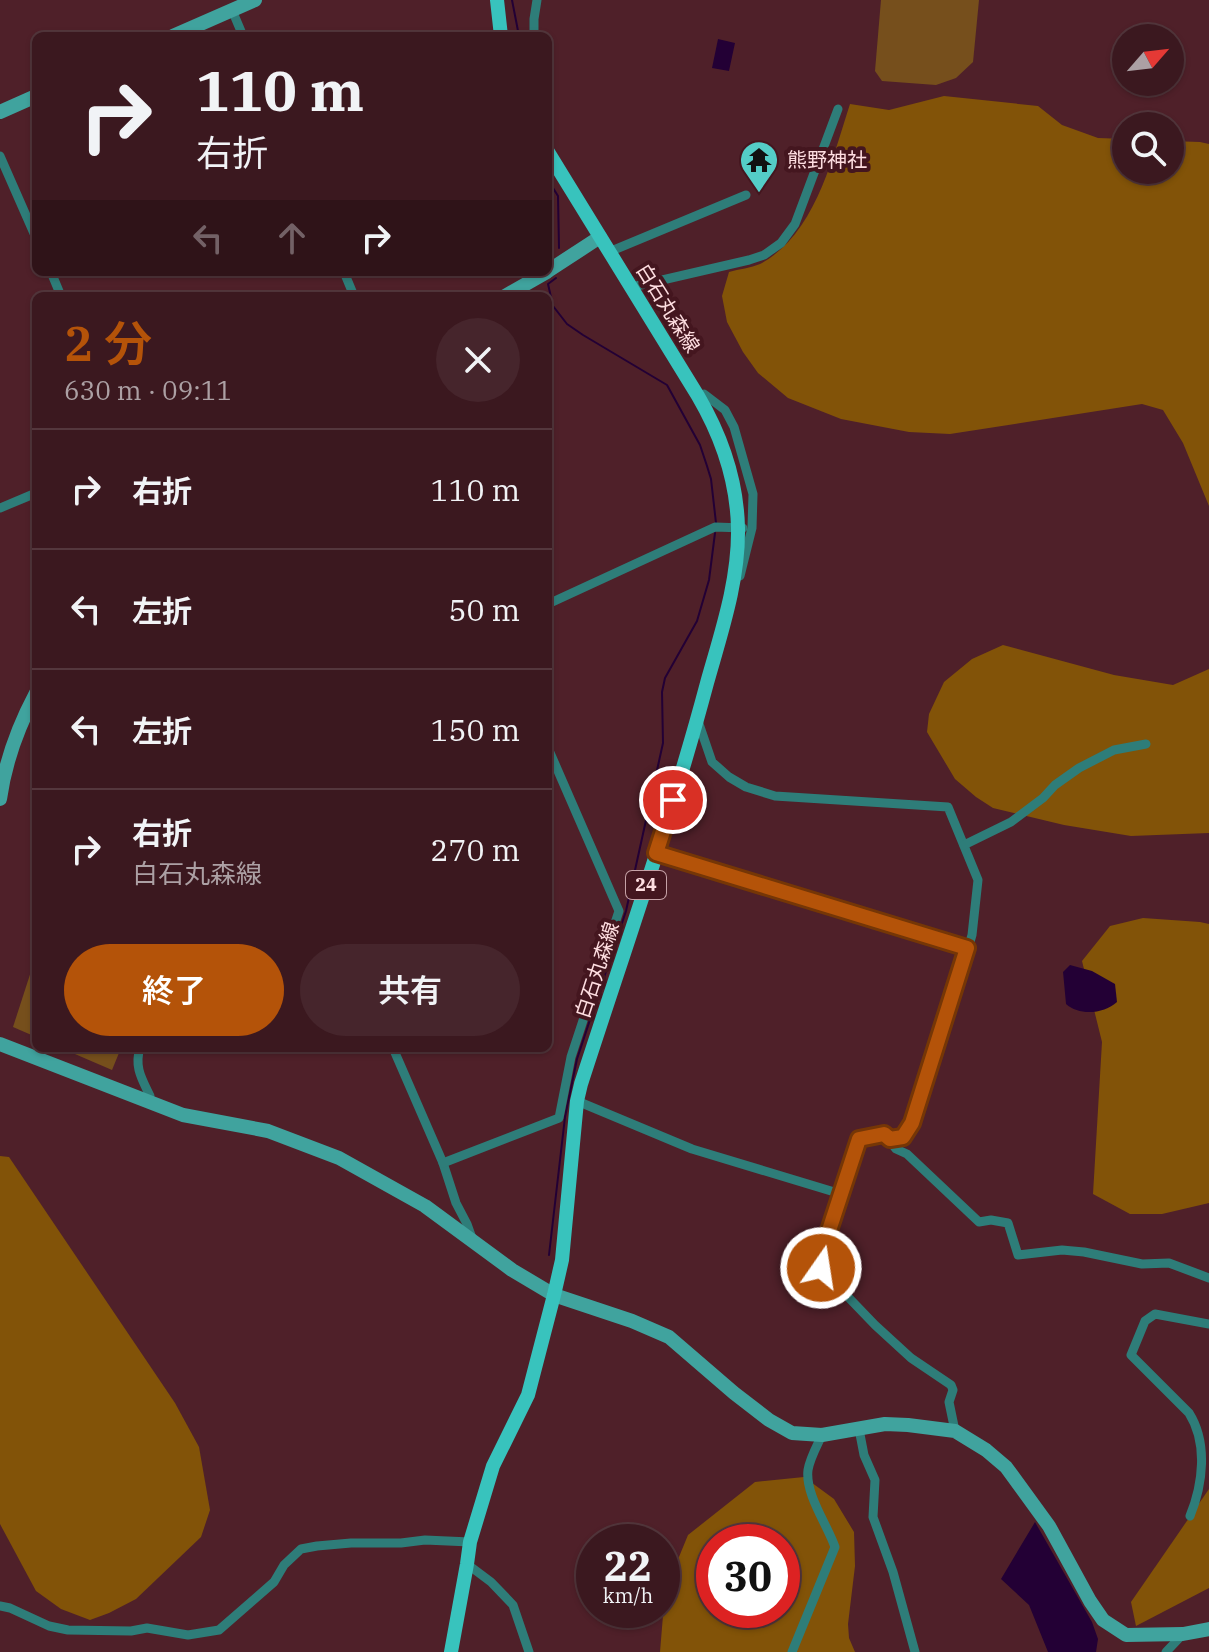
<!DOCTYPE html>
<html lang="ja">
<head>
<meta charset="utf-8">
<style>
  :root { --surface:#3b181f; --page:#46252c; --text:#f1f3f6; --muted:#aca0a4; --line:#54373d; --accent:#b45309 }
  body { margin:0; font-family:"IBM Plex Serif","Noto Sans JP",serif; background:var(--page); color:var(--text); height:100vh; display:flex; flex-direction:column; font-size:30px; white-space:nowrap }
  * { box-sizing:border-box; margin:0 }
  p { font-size:26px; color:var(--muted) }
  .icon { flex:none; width:44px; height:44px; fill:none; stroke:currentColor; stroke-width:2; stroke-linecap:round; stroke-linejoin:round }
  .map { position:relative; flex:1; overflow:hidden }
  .details { position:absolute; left:32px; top:292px; width:520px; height:760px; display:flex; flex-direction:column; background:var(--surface); border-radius:12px; box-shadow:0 2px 6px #0004,0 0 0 2px var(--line) }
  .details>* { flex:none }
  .top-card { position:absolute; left:32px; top:32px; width:520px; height:244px; border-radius:12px; box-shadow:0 2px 6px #0004,0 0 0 2px var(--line); background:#3b181f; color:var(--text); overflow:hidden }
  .needle { width:52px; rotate:62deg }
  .fabs { position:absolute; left:1112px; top:24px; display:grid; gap:16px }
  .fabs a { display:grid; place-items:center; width:72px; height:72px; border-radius:50%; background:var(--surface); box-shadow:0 2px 6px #0004,0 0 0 2px var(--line); font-size:40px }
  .speed { position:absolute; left:576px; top:1524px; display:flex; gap:16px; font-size:40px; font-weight:700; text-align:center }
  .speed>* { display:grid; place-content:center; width:104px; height:104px; border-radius:50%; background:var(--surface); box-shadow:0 2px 6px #0004,0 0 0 2px var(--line); line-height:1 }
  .speed small { font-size:20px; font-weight:400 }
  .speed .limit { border:12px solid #d22; background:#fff; color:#111 }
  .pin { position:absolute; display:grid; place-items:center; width:68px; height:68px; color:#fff; margin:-34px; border:4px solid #fff; border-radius:50%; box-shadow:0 2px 8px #0007 }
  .me { position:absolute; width:88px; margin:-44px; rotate:13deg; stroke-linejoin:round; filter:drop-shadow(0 0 6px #0008) }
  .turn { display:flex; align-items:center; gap:28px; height:168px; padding:0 32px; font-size:36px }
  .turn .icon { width:104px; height:104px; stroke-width:2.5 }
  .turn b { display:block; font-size:56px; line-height:68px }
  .lanes { display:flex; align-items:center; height:76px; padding:0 32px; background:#0003; justify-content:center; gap:40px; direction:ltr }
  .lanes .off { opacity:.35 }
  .round { display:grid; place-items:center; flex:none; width:84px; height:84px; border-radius:42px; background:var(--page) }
  .overview { display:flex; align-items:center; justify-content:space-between; height:136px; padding:0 32px }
  h1 { font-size:48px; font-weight:600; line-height:60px; color:var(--accent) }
  .primary-button { display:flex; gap:16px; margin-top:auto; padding:16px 32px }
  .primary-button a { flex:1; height:92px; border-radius:48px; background:var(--accent); color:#fff; font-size:32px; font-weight:600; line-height:92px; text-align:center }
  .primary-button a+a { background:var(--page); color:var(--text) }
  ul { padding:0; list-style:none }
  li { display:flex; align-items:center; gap:24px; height:120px; padding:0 32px; border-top:2px solid var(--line) }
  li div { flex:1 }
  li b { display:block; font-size:30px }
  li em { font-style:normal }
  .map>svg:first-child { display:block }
  .green { fill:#764f1c }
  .forest { fill:#825308; fill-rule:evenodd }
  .water { fill:#230035 }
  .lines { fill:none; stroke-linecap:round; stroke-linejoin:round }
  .stream { stroke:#230035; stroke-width:2 }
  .street { stroke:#2e7d79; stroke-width:9 }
  .secondary { stroke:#40a39e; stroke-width:14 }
  .primary { stroke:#38c3bd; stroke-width:14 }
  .route-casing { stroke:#753606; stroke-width:20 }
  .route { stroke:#b45309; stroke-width:14 }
  .labels { text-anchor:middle; stroke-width:8; stroke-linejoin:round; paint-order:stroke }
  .shield { fill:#44161f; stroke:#c6a2a7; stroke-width:2 }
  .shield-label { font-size:18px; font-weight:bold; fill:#fedee1 }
  .poi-label { font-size:20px; fill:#fedee1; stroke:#44161f; text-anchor:start }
  .street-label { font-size:20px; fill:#fedee1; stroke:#44161f }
</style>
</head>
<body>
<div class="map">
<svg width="1209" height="1652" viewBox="0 0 1209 1652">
  <rect width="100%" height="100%" fill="#4f2029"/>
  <g class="green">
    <polygon points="881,0 979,0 973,62 956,78 936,85 882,81 875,71"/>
    <polygon points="36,956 36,1037 13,1027"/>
    <polygon points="61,1048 121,1048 112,1070"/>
  </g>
  <g class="forest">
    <path d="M 944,96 L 1038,106 L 1062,125 L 1098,138 L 1126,139 L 1126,170 L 1170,170 L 1170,141 L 1200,142 L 1209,144 L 1209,506 L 1183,443 L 1163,410 L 1142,404 L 950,434 L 909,432 L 841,419 L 788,398 L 758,373 L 743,352 L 727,322 L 722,296 L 729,272 C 739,269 751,268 760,264 C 815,235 832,159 850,104 L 889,110 Z"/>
    <polygon points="1003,645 1114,675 1173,685 1209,669 1209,833 1131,836 1064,825 993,808 976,797 955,779 927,732 929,714 944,682 972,659"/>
    <polygon points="1143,918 1200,922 1209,924 1209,1203 1162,1214 1130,1214 1093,1194 1102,1042 1082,961 1110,926"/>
    <polygon points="0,1156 9,1157 175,1403 199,1447 210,1510 201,1537 136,1599 109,1613 90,1620 61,1609 36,1591 0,1524"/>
    <path d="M 804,1477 L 834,1499 L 854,1532 L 855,1566 L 848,1624 L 849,1638 L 855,1652 L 660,1652 L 665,1591 L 688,1535 L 755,1482 ZM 714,1542 L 782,1542 L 782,1610 L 714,1610 Z"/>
    <polygon points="1209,1489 1209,1588 1136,1626 1131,1602"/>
  </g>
  <g class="water">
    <polygon points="718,39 735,43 729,71 712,68"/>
    <path d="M 1070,965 L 1092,971 L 1115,984 L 1117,1002 C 1104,1014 1079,1016 1066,1004 L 1063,972 Z"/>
    <polygon points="1035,1522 1092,1622 1098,1639 1096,1652 1048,1652 1029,1605 1001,1579"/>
  </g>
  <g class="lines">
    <g class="stream">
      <polyline points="512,0 519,36"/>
      <polyline points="548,180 558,196 559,248"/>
      <polyline points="556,278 548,284 553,306 567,324 583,335 667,385 700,445 707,466 711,479 716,523"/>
      <polyline points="549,1255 565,1117 577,1059 626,911 663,743 662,692 665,678 697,621 709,580 715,533"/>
    </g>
    <g class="street">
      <polyline points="232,10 243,36"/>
      <polyline points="534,36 534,19 537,0"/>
      <polyline points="0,156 36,238"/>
      <polyline points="609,252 746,195"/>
      <polyline points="51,272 61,296"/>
      <polyline points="344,272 354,296"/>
      <polyline points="632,287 749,260 764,255 781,243 795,224 838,109"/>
      <polyline points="698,396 704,394 725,410 734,427 753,494 752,528 740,576"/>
      <polyline points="0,508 36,493"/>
      <polyline points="548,604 715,527 743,528"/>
      <polyline points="698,721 712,762 729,777 746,787 775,796 948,807 978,880 972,935 959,979 912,1123 903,1137 890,1139 884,1134 859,1139 819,1261 823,1271 875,1325 911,1358 951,1385 953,1390 949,1402 955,1431"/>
      <polyline points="964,845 1011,822 1043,798 1055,785 1079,768 1114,750 1146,744"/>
      <polyline points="656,853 967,948"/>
      <path d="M 140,1048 C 134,1067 142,1079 150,1096 L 147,1102"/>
      <polyline points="393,1048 443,1163 456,1203 467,1224 472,1238"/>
      <polyline points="577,1101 692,1149 841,1194"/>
      <polyline points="887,1137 896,1149 907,1154 979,1222 991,1220 1008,1223 1018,1255 1062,1250 1084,1252 1142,1264 1169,1263 1209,1278"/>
      <polyline points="443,1163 559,1118 571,1057 619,911 548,748"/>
      <polyline points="859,1429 864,1455 875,1480 873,1517 893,1572 915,1652"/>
      <path d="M 1190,1516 C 1203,1484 1208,1443 1189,1413 L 1131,1355 L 1145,1321 L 1155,1314 L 1209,1324"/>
      <polyline points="467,1564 491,1582 513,1605 529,1652"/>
      <polyline points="0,1606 10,1608 49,1626 68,1630 131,1631 147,1628 188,1635 219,1630 274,1582 284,1565 301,1549 317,1546 351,1543 401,1543 425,1540 470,1542"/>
      <path d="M 792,1652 L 835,1547 C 827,1524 805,1494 808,1470 C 810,1458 817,1446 822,1435"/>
      <polyline points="1166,1652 1183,1634"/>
    </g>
    <g class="secondary">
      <polyline points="173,36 255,0"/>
      <polyline points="0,112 36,96"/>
      <polyline points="548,271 600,237"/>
      <polyline points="505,296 547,272"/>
      <path d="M 0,799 C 5,763 19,725 36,693"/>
      <polyline points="0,1044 183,1115 268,1131 339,1158 425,1206 512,1270 554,1295 632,1321 669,1337 734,1393 769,1420 792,1433 822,1435 885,1424 908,1425 955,1431 986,1450 1006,1467 1049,1526 1090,1601 1103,1620 1126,1635 1183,1634 1209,1629"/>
    </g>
    <g class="primary">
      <polyline points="497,0 501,36"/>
      <path d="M 451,1652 L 467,1564 L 470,1542 L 493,1466 L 528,1395 L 554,1295 L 562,1260 L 577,1101 L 581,1084 C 624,951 671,818 707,683 C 721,633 739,581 738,528 C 737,480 722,437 698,396 L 548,152"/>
    </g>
  </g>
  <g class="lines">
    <defs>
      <polyline id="route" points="673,800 656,853 967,948 912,1123 903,1137 890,1139 884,1134 859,1139 819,1261 821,1268"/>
    </defs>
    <use href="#route" class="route-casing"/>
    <use href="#route" class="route"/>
  </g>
  <defs>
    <symbol id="temple-pin" viewBox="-11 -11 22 30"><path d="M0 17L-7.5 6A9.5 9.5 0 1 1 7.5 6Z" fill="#54cdc7" stroke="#44161f"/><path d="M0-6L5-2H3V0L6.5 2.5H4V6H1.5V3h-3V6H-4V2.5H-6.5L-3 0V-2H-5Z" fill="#111"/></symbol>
  </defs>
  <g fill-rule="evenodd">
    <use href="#temple-pin" x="737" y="138" width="44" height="60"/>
  </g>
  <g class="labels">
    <rect class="shield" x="626" y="871" width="40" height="28" rx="6"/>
    <g class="shield-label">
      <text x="646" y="891">24</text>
    </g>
    <g class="poi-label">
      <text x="787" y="167">熊野神社</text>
    </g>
    <g class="street-label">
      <text transform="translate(668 308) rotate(58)" y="7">白石丸森線</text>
      <text transform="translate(597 970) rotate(-72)" y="7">白石丸森線</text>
    </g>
  </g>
</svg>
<div class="fabs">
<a><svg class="needle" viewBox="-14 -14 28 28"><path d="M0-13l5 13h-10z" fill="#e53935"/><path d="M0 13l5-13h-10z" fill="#aca0a4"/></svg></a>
<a><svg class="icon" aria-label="search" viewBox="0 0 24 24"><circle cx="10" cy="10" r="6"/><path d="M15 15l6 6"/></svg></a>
</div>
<div class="speed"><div>22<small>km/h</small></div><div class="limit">30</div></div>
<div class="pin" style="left:673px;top:800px;background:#d93025"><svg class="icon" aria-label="arrive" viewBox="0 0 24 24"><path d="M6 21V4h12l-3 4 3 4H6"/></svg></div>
<svg class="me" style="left:821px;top:1268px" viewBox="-20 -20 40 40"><circle r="17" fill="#b45309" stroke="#fff" stroke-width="3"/><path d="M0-11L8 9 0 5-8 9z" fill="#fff"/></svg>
<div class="top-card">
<div class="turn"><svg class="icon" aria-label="right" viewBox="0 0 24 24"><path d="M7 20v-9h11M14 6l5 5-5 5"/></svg><div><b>110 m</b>右折</div></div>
<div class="lanes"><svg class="icon off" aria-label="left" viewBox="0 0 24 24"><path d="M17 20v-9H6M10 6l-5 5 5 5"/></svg><svg class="icon off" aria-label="ahead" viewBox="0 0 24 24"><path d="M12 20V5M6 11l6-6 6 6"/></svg><svg class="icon" aria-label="right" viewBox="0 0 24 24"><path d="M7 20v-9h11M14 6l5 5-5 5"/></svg></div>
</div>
<section class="details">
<div class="overview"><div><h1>2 分</h1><p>630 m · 09:11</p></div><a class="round"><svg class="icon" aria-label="close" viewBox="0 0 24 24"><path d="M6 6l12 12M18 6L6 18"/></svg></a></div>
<ul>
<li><svg class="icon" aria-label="right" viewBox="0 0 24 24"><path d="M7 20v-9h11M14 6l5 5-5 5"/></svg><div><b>右折</b></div><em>110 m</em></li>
<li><svg class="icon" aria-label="left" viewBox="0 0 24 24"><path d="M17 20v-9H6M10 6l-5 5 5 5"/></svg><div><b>左折</b></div><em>50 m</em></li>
<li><svg class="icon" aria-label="left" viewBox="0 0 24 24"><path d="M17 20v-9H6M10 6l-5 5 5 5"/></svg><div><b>左折</b></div><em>150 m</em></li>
<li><svg class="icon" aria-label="right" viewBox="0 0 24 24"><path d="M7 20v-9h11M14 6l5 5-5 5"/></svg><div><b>右折</b><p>白石丸森線</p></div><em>270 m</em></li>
</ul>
<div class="primary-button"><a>終了</a><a>共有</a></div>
</section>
</div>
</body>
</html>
